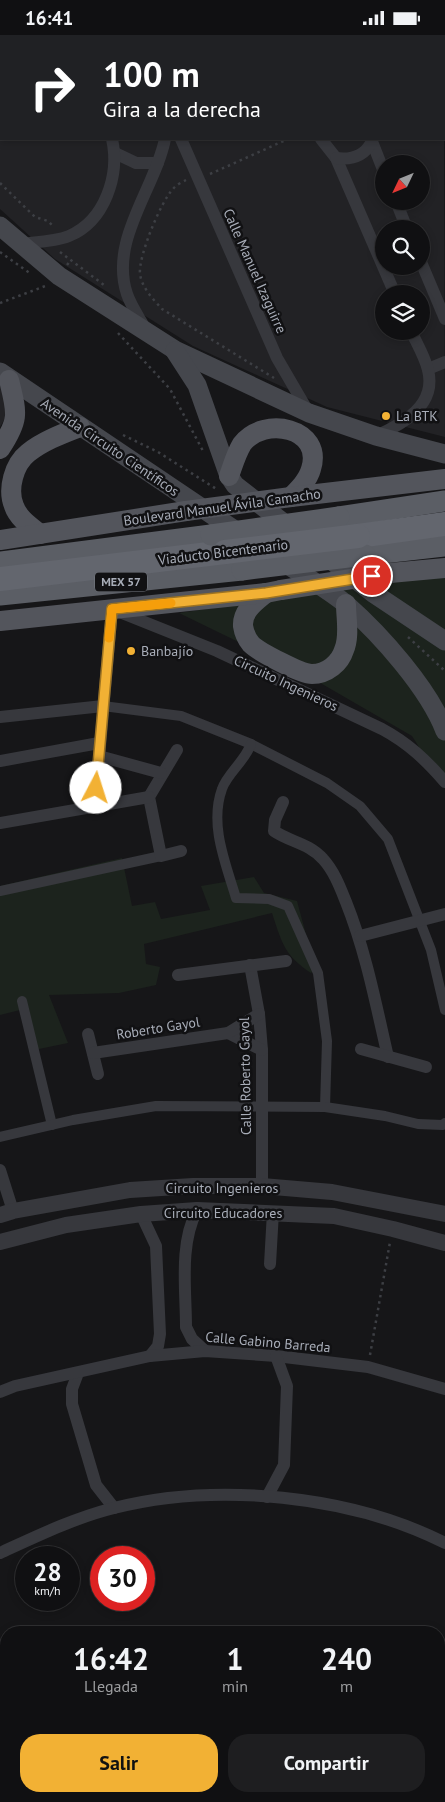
<!DOCTYPE html>
<html lang="es">
<head>
<meta charset="utf-8">
<style>
  :root { --surface:#101012; --page:#1e1e20; --text:#f1f3f6; --muted:#9c9d9f; --line:#303032; --accent:#f2b134 }
  body { margin:0; font-family:"PT Sans",sans-serif; background:var(--page); color:var(--text); height:100vh; display:flex; flex-direction:column; font-size:19px; white-space:nowrap }
  * { box-sizing:border-box; margin:0 }
  p { font-size:16px; color:var(--muted) }
  .icon { flex:none; width:28px; height:28px; fill:none; stroke:currentColor; stroke-width:2; stroke-linecap:round; stroke-linejoin:round }
  .map { position:relative; flex:1; overflow:hidden }
  .details { position:absolute; left:0px; top:1591px; width:445px; height:176px; display:flex; flex-direction:column; background:var(--surface); border-radius:20px 20px 0 0; box-shadow:0 2px 8px #0003,0 0 0 1px var(--line) }
  .details>* { flex:none }
  .hud { position:absolute; left:0px; top:0px; width:445px; height:105px; box-shadow:0 2px 8px #0003,0 0 0 1px var(--line); background:#202124; color:#fff; overflow:hidden }
  .needle { width:32px; rotate:227deg }
  .tools { position:absolute; left:375px; top:120px; display:grid; gap:10px }
  .tools a { display:grid; place-items:center; width:55px; height:55px; border-radius:50%; background:var(--surface); box-shadow:0 2px 8px #0003,0 0 0 1px var(--line); font-size:25px }
  .speed { position:absolute; left:15px; top:1511px; display:flex; gap:10px; font-size:25px; font-weight:700; text-align:center }
  .speed>* { display:grid; place-content:center; width:65px; height:65px; border-radius:50%; background:var(--surface); box-shadow:0 2px 8px #0003,0 0 0 1px var(--line); line-height:1 }
  .speed small { font-size:12px; font-weight:400 }
  .speed .limit { border:8px solid #d22; background:#fff; color:#111 }
  .pin { position:absolute; display:grid; place-items:center; width:42px; height:42px; color:#fff; margin:-21px; border:2px solid #fff; border-radius:50%; box-shadow:0 1px 5px #0007 }
  .me { position:absolute; width:55px; margin:-28px; rotate:5deg; stroke-linejoin:round; filter:drop-shadow(0 0 4px #0008) }
  .turn { display:flex; align-items:center; gap:18px; height:105px; padding:0 20px; font-size:22px }
  .turn .icon { width:65px; height:65px; stroke-width:2.5 }
  .turn b { display:block; font-size:35px; line-height:42px }
  .eta { display:flex; justify-content:space-evenly; align-items:center; height:85px; text-align:center }
  .eta b { font-size:30px; font-weight:700; line-height:35px }
  .primary-button { display:flex; gap:10px; margin-top:auto; padding:10px 20px }
  .primary-button a { flex:1; height:58px; border-radius:20px; background:var(--accent); color:#111; font-size:20px; font-weight:700; line-height:58px; text-align:center }
  .primary-button a+a { background:var(--page); color:var(--text) }
  .status { display:flex; justify-content:space-between; align-items:center; height:35px; padding:0 25px; background:var(--surface); direction:ltr }
  .status svg { height:14px; fill:currentColor }
  .map>svg:first-child { display:block }
  .built { fill:#222225; fill-rule:evenodd }
  .green { fill:#1c231d }
  .lines { fill:none; stroke-linecap:round; stroke-linejoin:round }
  .path { stroke:#3d3f44; stroke-width:2.5; stroke-dasharray:2.5 4; stroke-linecap:butt }
  .service { stroke:#37383d; stroke-width:6 }
  .pedestrian { stroke:#37383d; stroke-width:10 }
  .minor { stroke:#37383d; stroke-width:12 }
  .tertiary { stroke:#37383d; stroke-width:16 }
  .secondary { stroke:#45474d; stroke-width:19 }
  .primary { stroke:#53555c; stroke-width:20 }
  .trunk { stroke:#5b5e65; stroke-width:21 }
  .motorway { stroke:#63666e; stroke-width:24 }
  .primary-bridge { stroke:#53555c; stroke-width:20 }
  .trunk-bridge { stroke:#5b5e65; stroke-width:21 }
  .motorway-bridge { stroke:#63666e; stroke-width:24 }
  .route-casing { stroke:#9d7322; stroke-width:12 }
  .route { stroke:#f2b134; stroke-width:9 }
  .slow { stroke:#f59e0b; stroke-width:9 }
  .poi-dot { fill:#f2b134; stroke:#111113; stroke-width:2 }
  .labels { text-anchor:middle; stroke-width:5; stroke-linejoin:round; paint-order:stroke }
  .shield { fill:#111113; stroke:#7b7e86; stroke-width:1 }
  .shield-label { font-size:12px; font-weight:bold; fill:#a8adb8 }
  .street-label { font-size:14px; fill:#a8adb8; stroke:#111113 }
  .poi-label { font-size:14px; fill:#a8adb8; stroke:#111113; text-anchor:start }
</style>
</head>
<body>
<div class="status"><b>16:41</b><svg viewBox="0 0 49 12"><path d="M0 12V9h3v3zM5 12V6h3v6zM10 12V3h3v9zM15 12V0h3v12zM26 1h20v11H26zM47 4h2v5h-2z"/></svg></div>
<div class="map">
<svg width="445" height="1767" viewBox="0 0 445 1767">
  <rect width="100%" height="100%" fill="#161618"/>
  <g class="built">
    <path d="M 0,0 L 417,0 L 1,1 L 1,104 L 444,104 L 444,60 L 445,402 L 327,372 L 193,311 L 55,224 L 0,174 ZM 384,129 L 421,129 L 421,166 L 384,166 ZM 384,194 L 421,194 L 421,231 L 384,231 ZM 384,259 L 421,259 L 421,296 L 384,296 Z"/>
    <polygon points="0,349 6,362 5,383 0,392"/>
  </g>
  <g class="green">
    <polygon points="445,539 445,753 412,701 310,642 179,578"/>
    <path d="M 122,823 L 132,871 L 155,867 L 161,884 L 210,875 L 201,851 L 254,842 L 264,858 L 297,866 L 315,933 L 311,938 C 284,920 282,908 272,878 L 144,909 L 146,929 L 160,932 L 156,950 L 119,958 L 49,960 L 68,1008 L 34,1015 L 24,974 L 0,980 L 0,851 Z"/>
  </g>
  <g class="lines">
    <g class="path">
      <polyline points="210,139 288,104"/>
      <path d="M 186,145 C 182,147 176,150 173,154 C 161,166 138,222 140,239 C 142,253 153,264 162,274 L 274,343"/>
      <polyline points="0,148 35,182 48,186 52,190"/>
      <polyline points="0,217 31,239"/>
      <polyline points="60,217 104,250"/>
      <polyline points="67,230 71,225"/>
      <polyline points="0,268 48,250"/>
      <polyline points="118,298 170,354 203,416"/>
      <polyline points="123,400 158,417 218,455"/>
      <polyline points="408,602 445,636"/>
      <polyline points="370,1320 390,1207"/>
    </g>
    <g class="service">
      <polyline points="416,0 416,1"/>
      <polyline points="444,67 445,70"/>
    </g>
    <g class="pedestrian">
      <polyline points="103,671 181,681 251,709 327,748 360,771 388,804 431,915 445,975"/>
      <path d="M 251,709 C 245,726 227,739 222,754 C 209,790 226,829 236,863 L 269,864 L 288,871 L 318,938 L 327,1006 L 325,1072"/>
      <polyline points="0,856 161,821"/>
      <polyline points="22,966 52,1090"/>
      <polyline points="0,1102 73,1085 156,1071 325,1072 385,1081 418,1089 443,1090 445,1088"/>
    </g>
    <g class="minor">
      <polyline points="26,0 26,1"/>
      <polyline points="137,0 138,1"/>
      <polyline points="282,0 282,1"/>
      <polyline points="325,0 326,1"/>
      <polyline points="181,104 277,323 309,378"/>
      <polyline points="321,104 336,123 395,259"/>
      <polyline points="371,104 384,137"/>
      <polyline points="115,118 136,128 158,128"/>
      <path d="M 336,123 C 351,125 364,121 371,108"/>
      <polyline points="396,166 407,194"/>
      <path d="M 19,209 C 35,207 54,207 69,201 C 105,186 120,140 112,104"/>
      <polyline points="421,227 445,284"/>
      <path d="M 145,293 C 139,282 131,271 127,259 C 109,205 155,154 165,104"/>
      <polyline points="428,334 445,327"/>
      <path d="M 376,401 C 403,389 437,370 428,335 C 425,322 417,309 411,296"/>
      <polyline points="0,682 103,671"/>
      <polyline points="177,715 149,762 161,821 181,816"/>
      <polyline points="99,721 161,738"/>
      <polyline points="0,726 99,708"/>
      <path d="M 283,767 L 275,785 L 274,796 C 290,807 309,808 323,824 C 334,836 340,852 346,867 C 366,917 376,970 388,1022"/>
      <path d="M 95,769 L 112,574 L 217,616 L 382,694 C 408,708 426,725 445,747"/>
      <polyline points="0,788 149,762"/>
      <polyline points="360,901 445,879"/>
      <polyline points="250,930 259,979 262,1015 262,1151"/>
      <polyline points="178,940 286,926"/>
      <polyline points="228,998 262,1015"/>
      <polyline points="88,999 98,1039"/>
      <polyline points="361,1014 426,1032"/>
      <polyline points="93,1018 228,998 259,979"/>
      <polyline points="0,1135 13,1176"/>
      <path d="M 197,1175 C 179,1210 186,1254 186,1292 L 192,1304 L 205,1316"/>
      <polyline points="141,1179 156,1211 160,1299 158,1311 150,1321"/>
      <polyline points="270,1229 273,1177"/>
      <polyline points="78,1338 72,1354 72,1369 96,1450 114,1473"/>
      <polyline points="0,1357 15,1351 150,1321 205,1316 276,1321 368,1332 445,1354"/>
      <polyline points="267,1462 284,1430 287,1351 276,1321"/>
      <path d="M 0,1518 C 37,1501 74,1483 114,1473 C 217,1447 350,1460 445,1508"/>
      <polyline points="439,1656 445,1651"/>
      <polyline points="439,1684 445,1689"/>
      <polyline points="0,1690 6,1687"/>
      <polyline points="0,1719 6,1717"/>
      <polyline points="439,1736 445,1729"/>
      <polyline points="76,1761 79,1767"/>
      <polyline points="203,1761 206,1767"/>
      <polyline points="305,1767 306,1761"/>
      <polyline points="412,1767 416,1761"/>
    </g>
    <g class="tertiary">
      <polyline points="0,1180 13,1176 130,1155 193,1151 262,1151 332,1157 445,1179"/>
      <polyline points="0,1207 66,1190 141,1179 197,1175 334,1181 393,1194 445,1208"/>
    </g>
    <g class="secondary">
      <polyline points="0,191 59,241 175,315 309,378 376,401 445,419"/>
      <polyline points="175,316 197,350 229,441 235,450 294,496"/>
      <polyline points="0,337 245,502"/>
      <polyline points="322,518 373,558 445,606"/>
      <path d="M 280,525 C 302,540 327,553 347,570 C 381,600 429,654 445,696"/>
    </g>
    <g class="primary">
      <path d="M 0,414 C 20,384 17,378 9,345"/>
      <path d="M 229,441 C 233,430 236,419 242,409 C 264,380 324,393 311,434 C 308,445 299,454 291,462"/>
      <polyline points="291,462 445,444"/>
      <path d="M 40,499 C 30,491 18,483 14,471 C 7,454 14,429 28,418 C 43,406 62,399 80,392"/>
      <polyline points="0,505 186,476"/>
      <polyline points="390,538 445,533"/>
      <path d="M 266,558 C 255,567 242,576 243,591 C 244,598 247,604 251,609 C 259,617 301,639 312,639 C 327,639 340,628 344,615 C 350,601 346,584 346,569"/>
      <polyline points="0,586 266,558 281,555"/>
    </g>
    <g class="trunk">
      <polyline points="339,482 445,466"/>
      <polyline points="365,520 445,511"/>
      <polyline points="0,527 211,500"/>
      <polyline points="0,560 242,535"/>
    </g>
    <g class="motorway">
      <polyline points="358,501 445,489"/>
      <polyline points="0,544 225,517"/>
    </g>
    <g class="primary-bridge">
      <polyline points="186,476 291,462"/>
      <polyline points="281,555 390,538"/>
    </g>
    <g class="trunk-bridge">
      <polyline points="211,500 339,482"/>
      <polyline points="242,535 365,520"/>
    </g>
    <polyline class="motorway-bridge" points="225,517 358,501"/>
  </g>
  <g class="lines">
    <defs>
      <polyline id="route" points="96,753 112,574 266,558 372,541"/>
    </defs>
    <use href="#route" class="route-casing"/>
    <use href="#route" class="route"/>
    <polyline class="slow" points="109,603 112,574 171,568"/>
  </g>
  <g class="poi-dot">
    <circle cx="386" cy="381" r="5"/>
    <circle cx="131" cy="616" r="5"/>
  </g>
  <g class="labels">
    <rect class="shield" x="95" y="537.5" width="52" height="19" rx="4"/>
    <g class="shield-label">
      <text x="121" y="551">MEX 57</text>
    </g>
    <g class="street-label">
      <text transform="translate(255 236) rotate(66)" y="5">Calle Manuel Izaguirre</text>
      <text transform="translate(110 412) rotate(34)" y="5">Avenida Circuito Científicos</text>
      <text transform="translate(222 472) rotate(-8)" y="5">Boulevard Manuel Ávila Camacho</text>
      <text transform="translate(223 517) rotate(-7)" y="5">Viaducto Bicentenario</text>
      <text transform="translate(286 648) rotate(25)" y="5">Circuito Ingenieros</text>
      <text transform="translate(158 993) rotate(-9)" y="5">Roberto Gayol</text>
      <text transform="translate(245 1041) rotate(-91)" y="5">Calle Roberto Gayol</text>
      <text x="222" y="1158">Circuito Ingenieros</text>
      <text x="223" y="1183">Circuito Educadores</text>
      <text transform="translate(268 1307) rotate(5)" y="5">Calle Gabino Barreda</text>
    </g>
    <g class="poi-label">
      <text x="396" y="386">La BTK</text>
      <text x="141" y="621">Banbajío</text>
    </g>
  </g>
</svg>
<div class="tools">
<a><svg class="needle" viewBox="-14 -14 28 28"><path d="M0-13l5 13h-10z" fill="#e53935"/><path d="M0 13l5-13h-10z" fill="#9c9d9f"/></svg></a>
<a><svg class="icon" aria-label="search" viewBox="0 0 24 24"><circle cx="10" cy="10" r="6"/><path d="M15 15l6 6"/></svg></a>
<a><svg class="icon" aria-label="layers" viewBox="0 0 24 24"><path d="M12 4l9 5-9 5-9-5zM3 14l9 5 9-5"/></svg></a>
</div>
<div class="speed"><div>28<small>km/h</small></div><div class="limit">30</div></div>
<div class="pin" style="left:372px;top:541px;background:#d93025"><svg class="icon" aria-label="arrive" viewBox="0 0 24 24"><path d="M6 21V4h12l-3 4 3 4H6"/></svg></div>
<svg class="me" style="left:96px;top:753px" viewBox="-20 -20 40 40"><circle r="19" fill="#fff"/><path d="M0-13L10 11 0 6-10 11z" fill="#f2b134"/></svg>
<div class="hud">
<div class="turn"><svg class="icon" aria-label="right" viewBox="0 0 24 24"><path d="M7 20v-9h11M14 6l5 5-5 5"/></svg><div><b>100 m</b>Gira a la derecha</div></div>
</div>
<section class="details">
<div class="eta">
<div><b>16:42</b><p>Llegada</p></div>
<div><b>1</b><p>min</p></div>
<div><b>240</b><p>m</p></div>
</div>
<div class="primary-button"><a>Salir</a><a>Compartir</a></div>
</section>
</div>
</body>
</html>
